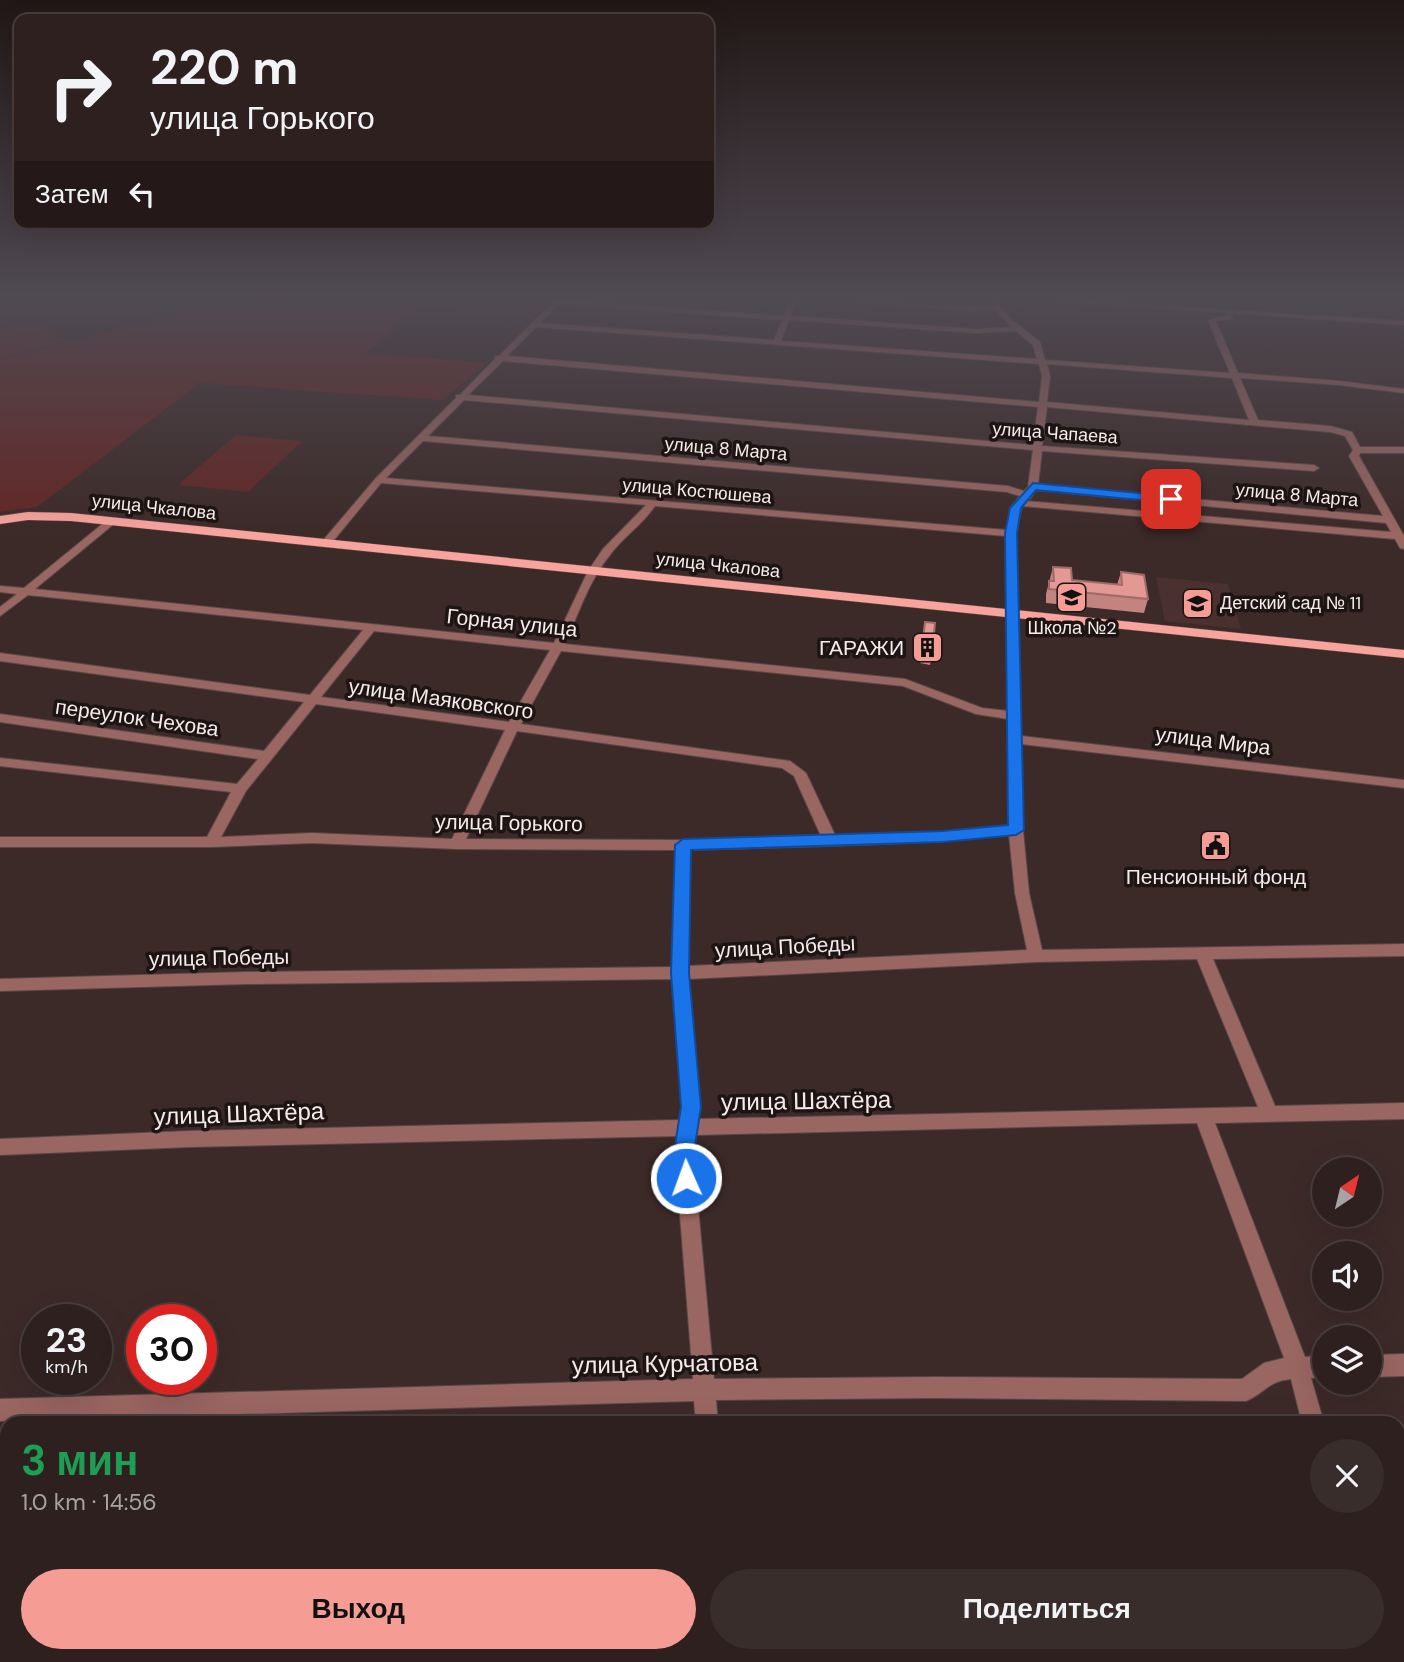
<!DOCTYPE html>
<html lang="ru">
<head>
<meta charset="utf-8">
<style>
  :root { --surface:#2d201e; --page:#392d2b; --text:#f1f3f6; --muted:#a7a3a4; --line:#483e3c; --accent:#f59c95 }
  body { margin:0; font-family:"DM Sans",sans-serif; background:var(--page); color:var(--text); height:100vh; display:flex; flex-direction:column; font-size:26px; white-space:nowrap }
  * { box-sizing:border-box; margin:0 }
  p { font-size:23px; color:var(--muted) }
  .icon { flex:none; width:38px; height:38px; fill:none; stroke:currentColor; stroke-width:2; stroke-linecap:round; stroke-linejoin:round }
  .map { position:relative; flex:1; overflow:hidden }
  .details { position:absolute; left:0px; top:1416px; width:1405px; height:247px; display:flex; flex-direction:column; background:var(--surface); border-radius:21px 21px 0 0; box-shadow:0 7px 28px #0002,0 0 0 2px var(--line) }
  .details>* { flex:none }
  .banner { position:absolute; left:14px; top:14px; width:700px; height:214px; border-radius:14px; box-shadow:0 7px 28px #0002,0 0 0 2px var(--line); background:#2d201e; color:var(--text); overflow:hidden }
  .needle { width:46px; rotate:35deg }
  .controls { position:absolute; left:1312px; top:1157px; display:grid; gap:14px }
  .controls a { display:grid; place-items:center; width:70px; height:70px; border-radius:50%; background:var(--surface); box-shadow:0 7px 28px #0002,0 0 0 2px var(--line); font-size:35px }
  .speed { position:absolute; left:21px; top:1304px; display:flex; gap:14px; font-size:35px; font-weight:700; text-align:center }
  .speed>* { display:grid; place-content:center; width:91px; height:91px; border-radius:50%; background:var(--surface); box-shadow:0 7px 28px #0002,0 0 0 2px var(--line); line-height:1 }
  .speed small { font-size:18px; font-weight:400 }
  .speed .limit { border:10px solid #d22; background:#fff; color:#111 }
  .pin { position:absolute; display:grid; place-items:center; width:60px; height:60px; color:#fff; margin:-30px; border-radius:14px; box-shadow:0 4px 10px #0006 }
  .me { position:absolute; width:77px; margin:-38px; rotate:358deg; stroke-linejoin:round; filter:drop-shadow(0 0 5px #0008) }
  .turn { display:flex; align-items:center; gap:24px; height:147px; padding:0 21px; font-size:32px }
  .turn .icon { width:91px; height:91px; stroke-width:2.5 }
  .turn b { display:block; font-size:49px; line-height:60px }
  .then { display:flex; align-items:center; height:66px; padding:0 21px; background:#0003; gap:14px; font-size:26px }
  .round { display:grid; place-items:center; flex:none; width:74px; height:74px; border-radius:37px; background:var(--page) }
  .summary { display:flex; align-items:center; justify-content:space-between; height:119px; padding:0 21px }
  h1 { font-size:42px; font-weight:700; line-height:52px; color:#1e9e55 }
  .primary-button { display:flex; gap:14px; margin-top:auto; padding:14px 21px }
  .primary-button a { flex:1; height:80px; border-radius:42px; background:var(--accent); color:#111; font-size:28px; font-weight:700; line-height:80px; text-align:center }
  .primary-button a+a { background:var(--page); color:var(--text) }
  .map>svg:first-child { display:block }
  .built { fill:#4a312f }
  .green { fill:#622725 }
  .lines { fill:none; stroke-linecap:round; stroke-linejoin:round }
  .minor-casing { stroke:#5a4947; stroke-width:2 }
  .major-casing { stroke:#5a4947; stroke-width:1 }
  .minor { fill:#9a6662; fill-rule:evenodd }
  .major { fill:#f8a39c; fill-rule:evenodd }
  .wall { fill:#c3837e }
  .building { fill:#e39893; stroke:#9f6a67; stroke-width:2 }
  .route { fill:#1a73e8; stroke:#114b97; stroke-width:2 }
  .labels { text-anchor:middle; stroke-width:7; stroke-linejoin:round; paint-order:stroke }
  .far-street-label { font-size:18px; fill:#f7eae9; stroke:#1d1514 }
  .far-poi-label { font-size:18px; fill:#f7eae9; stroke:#1d1514; text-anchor:start }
  .street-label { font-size:21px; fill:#f7eae9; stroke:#1d1514 }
  .poi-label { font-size:21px; fill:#f7eae9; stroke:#1d1514; text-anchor:end }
  .near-street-label { font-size:24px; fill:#f7eae9; stroke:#1d1514 }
</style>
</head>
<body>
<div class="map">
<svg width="1404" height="1662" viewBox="0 0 1404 1662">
  <rect width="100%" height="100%" fill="#3c2a28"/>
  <g class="built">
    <polygon points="378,299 552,299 531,318 419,309 424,302"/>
    <polygon points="1156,577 1228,584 1241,629 1165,621"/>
  </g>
  <g class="green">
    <polygon points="258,299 417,307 367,353 487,363 442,400 200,383 37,507 0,512 0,360 174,315"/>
    <polygon points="36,322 68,341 0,359 0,331"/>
    <polygon points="236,435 302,441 248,492 178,485"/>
  </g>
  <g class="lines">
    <defs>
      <g id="minor">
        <path d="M 556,299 L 784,316 L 791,299 L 798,299 L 791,316 L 976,329 L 1011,327 L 996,310 L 972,311 L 819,299 C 877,299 935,308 993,306 L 988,299 L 995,299 L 1011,319 L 1040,342 L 1045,360 L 1230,373 L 1208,320 L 1230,315 L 1233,319 L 1216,321 L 1238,373 L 1339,381 L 1404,389 L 1404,393 L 1339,385 L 1240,378 L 1258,420 L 1330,426 L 1352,432 L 1360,447 L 1404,447 L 1404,453 L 1360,453 L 1359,456 L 1404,536 L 1404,549 L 1400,548 L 1395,539 L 1022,506 L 1016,533 L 1021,736 L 1404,780 L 1404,788 L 1021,744 L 1023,830 L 1029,893 L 1042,950 L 1404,944 L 1404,956 L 1213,959 L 1275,1106 L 1404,1103 L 1404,1119 L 1215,1123 L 1305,1357 L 1325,1355 L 1325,1377 L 1311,1378 L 1324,1423 L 1302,1423 L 1291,1379 C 1268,1381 1265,1393 1246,1401 L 935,1398 L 716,1400 L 718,1423 L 696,1423 L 694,1401 L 0,1421 L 0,1399 L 693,1379 L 675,1152 L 678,1136 L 189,1147 L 0,1155 L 0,1139 L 189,1131 L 680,1120 L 682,1107 L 673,979 L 246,984 L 0,991 L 0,979 L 246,972 L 672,967 L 676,850 L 457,849 L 312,843 L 211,847 L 0,847 L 0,837 L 207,837 L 231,792 L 0,766 L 0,758 L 237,784 L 258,759 L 0,722 L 0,714 L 264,751 L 304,702 L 0,661 L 0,653 L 310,695 L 363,630 L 28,595 L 0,616 L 0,607 L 17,594 L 0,592 L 0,586 L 24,588 L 106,521 L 115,523 L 35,589 L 554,643 L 588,571 L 603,549 L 646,505 L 381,483 L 329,546 L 320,544 L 376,478 L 456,398 L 456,395 L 460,395 L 495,359 L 495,356 L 499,356 ZM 559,304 L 782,320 L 774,340 L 540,323 ZM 789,320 L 976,333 L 1016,331 L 1033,345 L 1037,359 L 781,341 ZM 536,327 L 1039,364 L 1042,376 L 1039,402 L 507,356 ZM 503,361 L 1038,407 L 1033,445 L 468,395 ZM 1047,364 L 1232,378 L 1249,420 L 1047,402 L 1050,376 ZM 464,400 L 1033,450 L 1028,487 L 1024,491 L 1008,486 L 428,436 ZM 1047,407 L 1330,432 L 1345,436 L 1353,450 L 1349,456 L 1383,516 L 1038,485 L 1042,451 L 1314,471 L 1319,468 L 1314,465 L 1042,446 ZM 423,441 L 1007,492 L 1020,496 L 1010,508 L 1007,530 L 386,478 ZM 1035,490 L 1386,523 L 1391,532 L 1026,501 L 1031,498 ZM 655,506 L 1006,536 L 1008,711 L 982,708 L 905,679 L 565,644 C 578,615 589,580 610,555 C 623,537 642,525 655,506 ZM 374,631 L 550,650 L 509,722 L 321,697 ZM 561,651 L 903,686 L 976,714 L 1008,719 L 1009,826 L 943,832 L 835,835 L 806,773 L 790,761 L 521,724 ZM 316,704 L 505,730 L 452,839 L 312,833 L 221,837 L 246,791 ZM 517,731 L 782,768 L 794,776 L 821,836 L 683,840 L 466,839 ZM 1009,835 L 1015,893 L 1027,950 L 688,966 L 690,850 C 797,846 903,846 1009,835 ZM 1197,959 L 1258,1107 L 698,1119 L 700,1107 L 688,979 L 1036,962 ZM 1197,1123 L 1284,1358 L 1264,1363 L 1242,1379 L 935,1377 L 714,1379 L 693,1152 L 696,1135 Z"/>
        <polygon points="1021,299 1060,299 1404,321 1404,325"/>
        <polygon points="1404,1354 1404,1376 1370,1377 1370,1355"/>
        <rect x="723" y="1656" width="24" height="6"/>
        <polygon points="1367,1656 1391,1656 1393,1662 1369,1662"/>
      </g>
      <polygon id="major" points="28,512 71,513 1404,650 1404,658 71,521 28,520 0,524 0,516"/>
    </defs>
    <use href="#minor" class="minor-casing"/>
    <use href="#major" class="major-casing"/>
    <use href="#minor" class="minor"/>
    <use href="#major" class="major"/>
  </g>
  <g class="wall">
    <polygon points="1053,567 1072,580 1117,585 1121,572 1148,599 1144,613 1046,603 1046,594"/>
    <polygon points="925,622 932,655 930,665 920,663"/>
  </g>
  <g class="building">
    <polygon points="1053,567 1071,568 1072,580 1122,585 1121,572 1144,575 1148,599 1049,589 1049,581 1054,581"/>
    <polygon points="925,622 935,623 932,655 921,654"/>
  </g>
  <linearGradient id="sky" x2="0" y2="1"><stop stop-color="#211716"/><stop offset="0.56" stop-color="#504a53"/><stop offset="1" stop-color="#504a53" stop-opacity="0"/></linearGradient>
  <rect width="1404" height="532" fill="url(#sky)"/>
  <polygon class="route" points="1033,483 1171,496 1176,499 1171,503 1036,490 1021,508 1017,533 1024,830 1016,835 943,842 691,850 689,973 701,1107 694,1152 697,1178 693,1185 686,1187 679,1185 674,1152 681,1107 671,973 675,845 683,839 943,831 1008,825 1005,533 1010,508"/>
  <defs>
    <symbol id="school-square" viewBox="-11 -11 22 22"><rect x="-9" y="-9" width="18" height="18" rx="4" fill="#f59c95" stroke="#1d1514"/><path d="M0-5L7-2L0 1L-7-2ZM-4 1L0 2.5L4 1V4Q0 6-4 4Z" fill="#111"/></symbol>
    <symbol id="building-square" viewBox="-11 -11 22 22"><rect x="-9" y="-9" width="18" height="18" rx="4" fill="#f59c95" stroke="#1d1514"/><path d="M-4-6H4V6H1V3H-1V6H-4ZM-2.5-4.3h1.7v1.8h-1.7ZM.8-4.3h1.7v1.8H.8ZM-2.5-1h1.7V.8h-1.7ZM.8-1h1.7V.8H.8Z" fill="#111"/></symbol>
    <symbol id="civic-square" viewBox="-11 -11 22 22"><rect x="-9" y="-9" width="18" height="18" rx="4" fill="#f59c95" stroke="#1d1514"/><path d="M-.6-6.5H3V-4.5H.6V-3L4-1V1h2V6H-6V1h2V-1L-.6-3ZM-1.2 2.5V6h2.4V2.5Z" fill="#111"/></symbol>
  </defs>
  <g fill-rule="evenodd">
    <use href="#school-square" x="1054" y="580" width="35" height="35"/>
    <use href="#school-square" x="1180" y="586" width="35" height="35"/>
    <use href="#building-square" x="910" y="630" width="35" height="35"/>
    <use href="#civic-square" x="1198" y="828" width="35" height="35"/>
  </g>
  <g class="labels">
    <g class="far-street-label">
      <text transform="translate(1055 433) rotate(4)" y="6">улица Чапаева</text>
      <text transform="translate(726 449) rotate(5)" y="6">улица 8 Марта</text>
      <text transform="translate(697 491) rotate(5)" y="6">улица Костюшева</text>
      <text transform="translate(1297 495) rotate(5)" y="6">улица 8 Марта</text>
      <text transform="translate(154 507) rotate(6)" y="6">улица Чкалова</text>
      <text transform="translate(718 565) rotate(6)" y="6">улица Чкалова</text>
    </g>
    <g class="far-poi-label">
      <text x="1220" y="609">Детский сад № 11</text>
      <text x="1072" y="634" text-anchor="middle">Школа №2</text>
    </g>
    <g class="street-label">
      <text transform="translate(512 623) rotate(6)" y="7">Горная улица</text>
      <text transform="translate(441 699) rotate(8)" y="7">улица Маяковского</text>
      <text transform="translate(137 718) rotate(8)" y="7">переулок Чехова</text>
      <text transform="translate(1213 741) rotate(7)" y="7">улица Мира</text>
      <text transform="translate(509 823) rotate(1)" y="7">улица Горького</text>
      <text transform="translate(785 947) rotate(-3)" y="7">улица Победы</text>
      <text transform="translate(219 958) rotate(-1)" y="7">улица Победы</text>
    </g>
    <g class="poi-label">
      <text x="904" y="655">ГАРАЖИ</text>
      <text x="1216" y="884" text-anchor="middle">Пенсионный фонд</text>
    </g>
    <g class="near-street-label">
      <text transform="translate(806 1101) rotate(-1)" y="8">улица Шахтёра</text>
      <text transform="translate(239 1114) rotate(-2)" y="8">улица Шахтёра</text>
      <text transform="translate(665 1364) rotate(-1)" y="8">улица Курчатова</text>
    </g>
  </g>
</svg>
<div class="controls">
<a><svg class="needle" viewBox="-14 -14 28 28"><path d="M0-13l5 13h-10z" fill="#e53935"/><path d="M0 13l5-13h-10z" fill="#a7a3a4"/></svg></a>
<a><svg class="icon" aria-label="sound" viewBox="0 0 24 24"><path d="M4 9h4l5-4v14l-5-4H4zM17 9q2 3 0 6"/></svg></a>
<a><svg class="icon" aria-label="layers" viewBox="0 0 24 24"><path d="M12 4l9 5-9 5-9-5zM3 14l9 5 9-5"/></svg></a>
</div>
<div class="speed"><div>23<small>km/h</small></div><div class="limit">30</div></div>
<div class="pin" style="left:1171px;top:499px;background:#d93025"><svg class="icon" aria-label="arrive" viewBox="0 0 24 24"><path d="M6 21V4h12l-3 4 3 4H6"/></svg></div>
<svg class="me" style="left:686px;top:1178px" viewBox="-20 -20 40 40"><circle r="17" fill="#1a73e8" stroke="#fff" stroke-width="3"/><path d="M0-11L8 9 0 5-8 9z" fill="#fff"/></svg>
<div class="banner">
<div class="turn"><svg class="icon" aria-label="right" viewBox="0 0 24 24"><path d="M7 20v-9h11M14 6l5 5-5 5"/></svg><div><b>220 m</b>улица Горького</div></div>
<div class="then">Затем<svg class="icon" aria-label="left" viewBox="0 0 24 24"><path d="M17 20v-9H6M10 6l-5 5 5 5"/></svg></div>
</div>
<section class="details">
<div class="summary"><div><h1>3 мин</h1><p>1.0 km · 14:56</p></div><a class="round"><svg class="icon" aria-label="close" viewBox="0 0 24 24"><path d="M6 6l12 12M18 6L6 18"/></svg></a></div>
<div class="primary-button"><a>Выход</a><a>Поделиться</a></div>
</section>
</div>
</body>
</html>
